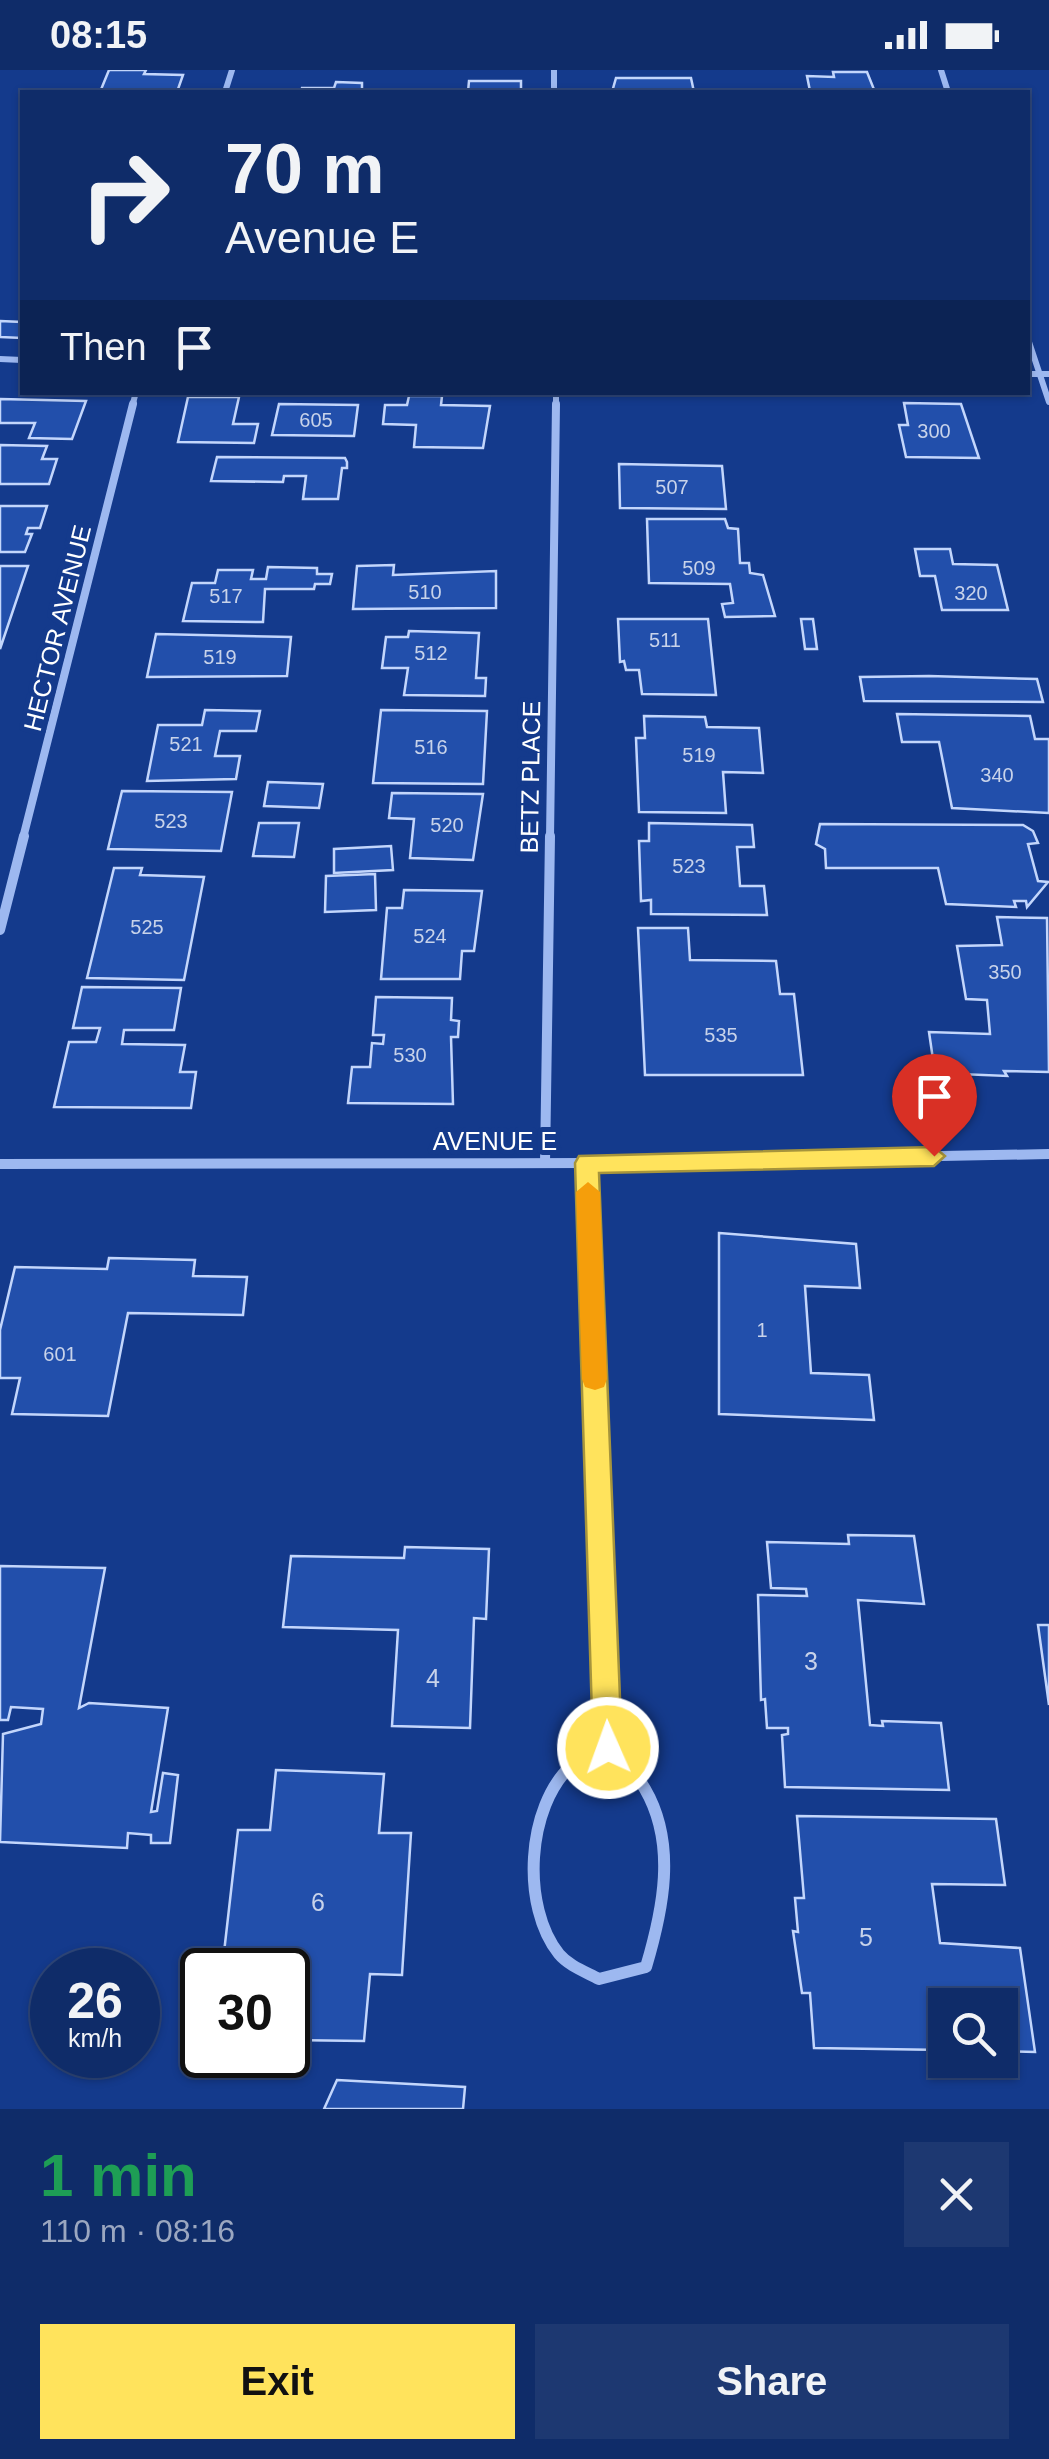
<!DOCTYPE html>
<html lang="en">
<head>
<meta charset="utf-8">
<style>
  :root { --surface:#0f2c69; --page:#1d3871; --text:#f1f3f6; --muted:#9ba7c0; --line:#2f487d; --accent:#ffe35c }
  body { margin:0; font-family:Helvetica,sans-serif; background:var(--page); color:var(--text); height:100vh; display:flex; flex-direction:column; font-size:38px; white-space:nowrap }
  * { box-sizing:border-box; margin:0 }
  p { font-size:32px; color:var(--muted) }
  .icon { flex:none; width:55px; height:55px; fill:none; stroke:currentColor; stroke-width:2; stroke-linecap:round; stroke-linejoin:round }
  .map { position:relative; height:2039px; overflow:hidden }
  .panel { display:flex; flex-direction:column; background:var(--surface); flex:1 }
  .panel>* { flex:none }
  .guide { position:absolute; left:20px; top:20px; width:1010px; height:305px; border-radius:0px; box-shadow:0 2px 8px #0004,0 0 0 2px var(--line); background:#0f2c69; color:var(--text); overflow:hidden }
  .controls { position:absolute; left:928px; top:1918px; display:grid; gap:20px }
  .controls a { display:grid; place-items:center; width:90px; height:90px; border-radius:0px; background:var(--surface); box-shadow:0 2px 8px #0004,0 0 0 2px var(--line); font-size:50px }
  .speed { position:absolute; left:30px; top:1878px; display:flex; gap:20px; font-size:50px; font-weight:700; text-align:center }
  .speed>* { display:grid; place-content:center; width:130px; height:130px; border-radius:50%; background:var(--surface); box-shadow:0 2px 8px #0004,0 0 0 2px var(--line); line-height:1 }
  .speed small { font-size:25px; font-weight:400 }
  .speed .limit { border:5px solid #111; border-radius:15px; background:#fff; color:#111 }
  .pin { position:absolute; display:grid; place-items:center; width:85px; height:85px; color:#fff; margin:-102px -42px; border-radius:50% 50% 50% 0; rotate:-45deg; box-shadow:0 0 10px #0007 }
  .pin .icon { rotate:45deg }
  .me { position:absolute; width:110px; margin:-55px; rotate:358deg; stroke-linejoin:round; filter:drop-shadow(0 0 8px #0008) }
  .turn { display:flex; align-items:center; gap:35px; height:210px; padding:0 40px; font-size:45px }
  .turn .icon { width:130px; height:130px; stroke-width:2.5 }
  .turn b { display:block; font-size:70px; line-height:85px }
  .then { display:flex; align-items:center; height:95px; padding:0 40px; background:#0003; gap:20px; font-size:38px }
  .round { display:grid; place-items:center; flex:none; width:105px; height:105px; border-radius:0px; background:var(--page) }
  .head { display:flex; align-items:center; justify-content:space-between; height:170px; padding:0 40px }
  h1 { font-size:60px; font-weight:700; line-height:75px; color:#1e9e55 }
  .primary-button { display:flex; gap:20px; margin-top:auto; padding:20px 40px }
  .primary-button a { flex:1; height:115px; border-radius:0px; background:var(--accent); color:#111; font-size:40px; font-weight:700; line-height:115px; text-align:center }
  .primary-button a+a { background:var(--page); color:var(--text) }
  .status { display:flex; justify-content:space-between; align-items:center; height:70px; padding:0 50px; background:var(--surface); direction:ltr }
  .status svg { height:28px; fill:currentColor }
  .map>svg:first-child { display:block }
  .building { fill:#224fab; stroke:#c3d6fc; stroke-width:2.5 }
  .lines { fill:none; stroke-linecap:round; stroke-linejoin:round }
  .street-far3 { stroke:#9db8f0; stroke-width:6 }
  .street-far2 { stroke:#9db8f0; stroke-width:8 }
  .street-far1 { stroke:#9db8f0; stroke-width:10 }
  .street { stroke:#9db8f0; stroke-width:12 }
  .route { fill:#ffe35c; stroke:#a6943c; stroke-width:2.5 }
  .slow { fill:#f59e0b }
  .labels { text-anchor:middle; stroke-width:10; stroke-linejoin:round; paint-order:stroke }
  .number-label { font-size:20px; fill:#c8d3ea }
  .street-label { font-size:25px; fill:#fff; stroke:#143a8c }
  .near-number-label { font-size:25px; fill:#c8d3ea }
</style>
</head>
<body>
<div class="status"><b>08:15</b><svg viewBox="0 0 49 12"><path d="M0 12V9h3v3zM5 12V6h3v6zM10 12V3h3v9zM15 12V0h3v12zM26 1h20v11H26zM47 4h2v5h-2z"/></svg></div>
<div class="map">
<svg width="1049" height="2039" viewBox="0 0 1049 2039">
  <rect width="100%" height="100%" fill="#143a8c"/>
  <g class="building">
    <polygon points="109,0 146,0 144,4 183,5 177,22 100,22"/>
    <polygon points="833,2 867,2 875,22 810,21 807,6 834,7"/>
    <polygon points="616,8 691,8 694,22 612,22"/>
    <polygon points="469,11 521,11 521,22 468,22"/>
    <polygon points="336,12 362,13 362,22 301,22 302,18 334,18"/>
    <polygon points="0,251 22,252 22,268 0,267"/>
    <polygon points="409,326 442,326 441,335 490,336 483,378 414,377 416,355 383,354 385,335 407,335"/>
    <polygon points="188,327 239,327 233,354 258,354 254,373 178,372"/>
    <polygon points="0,329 86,331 72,369 29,368 35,353 0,353"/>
    <polygon points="904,333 961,334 979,388 906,387 899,355 908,355"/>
    <polygon points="279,334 358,335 354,366 272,365"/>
    <polygon points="0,375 47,376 42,389 57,389 49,414 0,414"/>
    <polygon points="217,387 345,388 347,392 347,398 342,398 338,429 303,429 306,406 284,406 283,412 211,411"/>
    <polygon points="619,394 722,396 726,439 620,438"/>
    <polygon points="0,436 47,436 40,458 28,458 26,464 32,464 25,482 0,482"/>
    <polygon points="647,449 725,449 728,458 738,459 740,493 749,493 750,503 763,505 775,546 725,547 722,534 733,533 730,514 649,513"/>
    <polygon points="915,479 950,479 953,494 997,495 1008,540 942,540 935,506 920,506"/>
    <polygon points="394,495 393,505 496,501 496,538 353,539 357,496"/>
    <polygon points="0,496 28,496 0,579"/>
    <polygon points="268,497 317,498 317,504 332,504 330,514 315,514 314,519 265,519 263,552 183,551 192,513 215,513 218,500 253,500 251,509 266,509"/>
    <polygon points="618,549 708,549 716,625 642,624 639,600 626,600 624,591 620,592"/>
    <polygon points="801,549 813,549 817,579 805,579"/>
    <polygon points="409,561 479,563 476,608 486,608 485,626 404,625 408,598 382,598 386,567 408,567"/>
    <polygon points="156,564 291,567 287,606 147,607"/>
    <polygon points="929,606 1037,609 1043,632 864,631 860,607"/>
    <polygon points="205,640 260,641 256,661 220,661 215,686 240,686 236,709 147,711 158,655 202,655"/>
    <polygon points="381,640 487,641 483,714 373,713"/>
    <polygon points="897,644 1030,646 1035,669 1049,669 1049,743 952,738 939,672 902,672"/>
    <polygon points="644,646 705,647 707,657 759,658 763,703 723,702 726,743 639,742 636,668 645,668"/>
    <polygon points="268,712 323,714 319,738 264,736"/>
    <polygon points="122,721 232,722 221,781 108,779"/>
    <polygon points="392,723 483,724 473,790 410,788 414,749 389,748"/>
    <polygon points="259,753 299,753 294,787 253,786"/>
    <polygon points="649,753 752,755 754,777 737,777 740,816 764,816 767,845 651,844 651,830 641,831 639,771 649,771"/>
    <polygon points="820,754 1023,755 1033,761 1038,773 1028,774 1038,811 1048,812 1027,837 1026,831 1014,831 1016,837 946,834 938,798 826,798 825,779 816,774"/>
    <polygon points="391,776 393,800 334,803 334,779"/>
    <polygon points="114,798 142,798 140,805 204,807 184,910 87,908"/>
    <polygon points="375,804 376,840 325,842 326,806"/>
    <polygon points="404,820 482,821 474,881 462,881 460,909 381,909 387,838 402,838"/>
    <polygon points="997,847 1047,848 1049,1002 1004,1001 1007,1006 935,1003 929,962 990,964 987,930 966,929 957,876 1002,875"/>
    <polygon points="638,858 688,858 690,890 776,891 780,924 794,924 803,1005 645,1005"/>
    <polygon points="82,917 181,918 174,960 124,960 122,974 185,975 180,1002 196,1002 191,1038 54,1037 69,972 96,972 100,958 73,958"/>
    <polygon points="376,927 452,928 451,950 459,951 458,967 451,967 453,1034 348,1033 352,997 370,997 372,973 383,974 384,965 373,965"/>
    <polygon points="719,1163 856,1174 860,1218 805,1216 811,1303 869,1305 874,1350 719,1344"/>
    <polygon points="109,1188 195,1190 193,1206 247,1207 243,1245 128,1243 108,1346 12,1344 20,1308 0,1308 0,1260 15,1197 107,1199"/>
    <polygon points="848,1465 914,1466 924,1534 858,1530 870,1655 883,1656 882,1651 941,1653 949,1720 785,1717 782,1665 788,1664 788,1658 767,1658 765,1629 761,1630 758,1525 807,1526 806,1519 771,1518 767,1472 849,1474"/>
    <polygon points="405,1477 489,1479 486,1549 474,1548 470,1658 392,1656 398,1560 283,1557 291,1486 404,1488"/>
    <polygon points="0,1496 105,1498 79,1638 89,1633 168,1638 151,1742 157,1741 163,1703 178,1705 170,1773 151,1773 151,1765 128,1763 127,1778 0,1772 3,1664 41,1654 43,1639 11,1637 8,1650 0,1650"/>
    <polygon points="1038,1555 1049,1555 1049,1635"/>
    <polygon points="276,1700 384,1704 379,1763 411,1763 402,1905 370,1904 364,1971 288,1970 288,1900 222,1900 238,1760 270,1760"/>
    <polygon points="797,1746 996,1749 1005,1815 932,1814 940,1873 1020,1878 1035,1982 1000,1981 1000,1935 945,1935 945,1980 814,1978 810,1923 802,1923 793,1861 798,1862 795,1828 804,1828"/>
    <polygon points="337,2010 465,2017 463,2039 324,2039"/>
  </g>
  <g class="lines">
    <g class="street-far3">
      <polyline points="554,0 554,22"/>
      <polyline points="941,0 948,22"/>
      <polyline points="225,22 232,0"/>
      <polyline points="1028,269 1049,332"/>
      <polyline points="0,289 22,290"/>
      <polyline points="1028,304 1049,304"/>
      <polyline points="132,337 136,322"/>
      <polyline points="556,337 556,322"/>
    </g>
    <g class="street-far2">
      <polyline points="23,768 133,334"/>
      <polyline points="550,768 556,334"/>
    </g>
    <g class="street-far1">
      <polyline points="0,860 24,766"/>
      <polyline points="545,1093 550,766"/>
      <polyline points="587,1093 595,1324"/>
      <polyline points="0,1094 587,1093 1049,1084"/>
    </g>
    <g class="street">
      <polyline points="595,1322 607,1678"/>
      <path d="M 607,1678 C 620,1691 636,1703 645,1719 C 677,1774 663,1840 646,1897 L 599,1909 C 586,1902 569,1896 559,1884 C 521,1837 526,1736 572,1695 C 581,1686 596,1683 607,1678 Z"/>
    </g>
  </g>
  <polygon class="route" points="934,1077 945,1086 934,1096 599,1103 622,1678 618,1688 608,1693 597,1688 593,1678 575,1093 579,1086"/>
  <polygon class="slow" points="588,1112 600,1122 607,1309 604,1317 595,1320 585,1317 582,1309 576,1122"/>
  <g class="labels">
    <g class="number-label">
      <text x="316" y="357">605</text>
      <text x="934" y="368">300</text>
      <text x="672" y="424">507</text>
      <text x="699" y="505">509</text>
      <text x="425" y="529">510</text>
      <text x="971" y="530">320</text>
      <text x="226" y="533">517</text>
      <text x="665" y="577">511</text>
      <text x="431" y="590">512</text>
      <text x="220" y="594">519</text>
      <text x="186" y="681">521</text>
      <text x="431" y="684">516</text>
      <text x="699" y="692">519</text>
      <text x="997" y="712">340</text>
      <text x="171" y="758">523</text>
      <text x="447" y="762">520</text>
      <text x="689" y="803">523</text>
      <text x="147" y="864">525</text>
      <text x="430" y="873">524</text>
      <text x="1005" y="909">350</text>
      <text x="721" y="972">535</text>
      <text x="410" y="992">530</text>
      <text x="762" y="1267">1</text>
      <text x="60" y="1291">601</text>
    </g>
    <g class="street-label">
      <text transform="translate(57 558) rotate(-76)" y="9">HECTOR AVENUE</text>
      <text transform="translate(530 707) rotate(-89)" y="9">BETZ PLACE</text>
      <text x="495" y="1080">AVENUE E</text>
    </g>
    <g class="near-number-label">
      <text x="811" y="1600">3</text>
      <text x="433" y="1617">4</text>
      <text x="318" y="1841">6</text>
      <text x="866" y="1876">5</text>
    </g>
  </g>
</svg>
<div class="controls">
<a><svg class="icon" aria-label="search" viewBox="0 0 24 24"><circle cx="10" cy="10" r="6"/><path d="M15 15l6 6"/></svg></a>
</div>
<div class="speed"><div>26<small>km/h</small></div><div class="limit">30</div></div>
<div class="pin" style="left:934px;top:1086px;background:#d93025"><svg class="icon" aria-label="arrive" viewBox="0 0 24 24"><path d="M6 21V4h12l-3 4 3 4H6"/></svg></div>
<svg class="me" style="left:608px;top:1678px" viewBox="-20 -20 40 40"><circle r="17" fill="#ffe35c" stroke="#fff" stroke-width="3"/><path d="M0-11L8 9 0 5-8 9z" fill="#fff"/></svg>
<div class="guide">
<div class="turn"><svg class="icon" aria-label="right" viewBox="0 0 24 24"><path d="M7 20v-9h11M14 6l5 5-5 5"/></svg><div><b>70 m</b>Avenue E</div></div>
<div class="then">Then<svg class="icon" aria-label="arrive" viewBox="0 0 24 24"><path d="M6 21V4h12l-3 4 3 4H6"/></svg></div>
</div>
</div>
<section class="panel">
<div class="head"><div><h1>1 min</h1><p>110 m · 08:16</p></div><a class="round"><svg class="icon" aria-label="close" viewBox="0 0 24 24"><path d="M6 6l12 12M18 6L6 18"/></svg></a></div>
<div class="primary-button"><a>Exit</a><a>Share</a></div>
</section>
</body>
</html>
